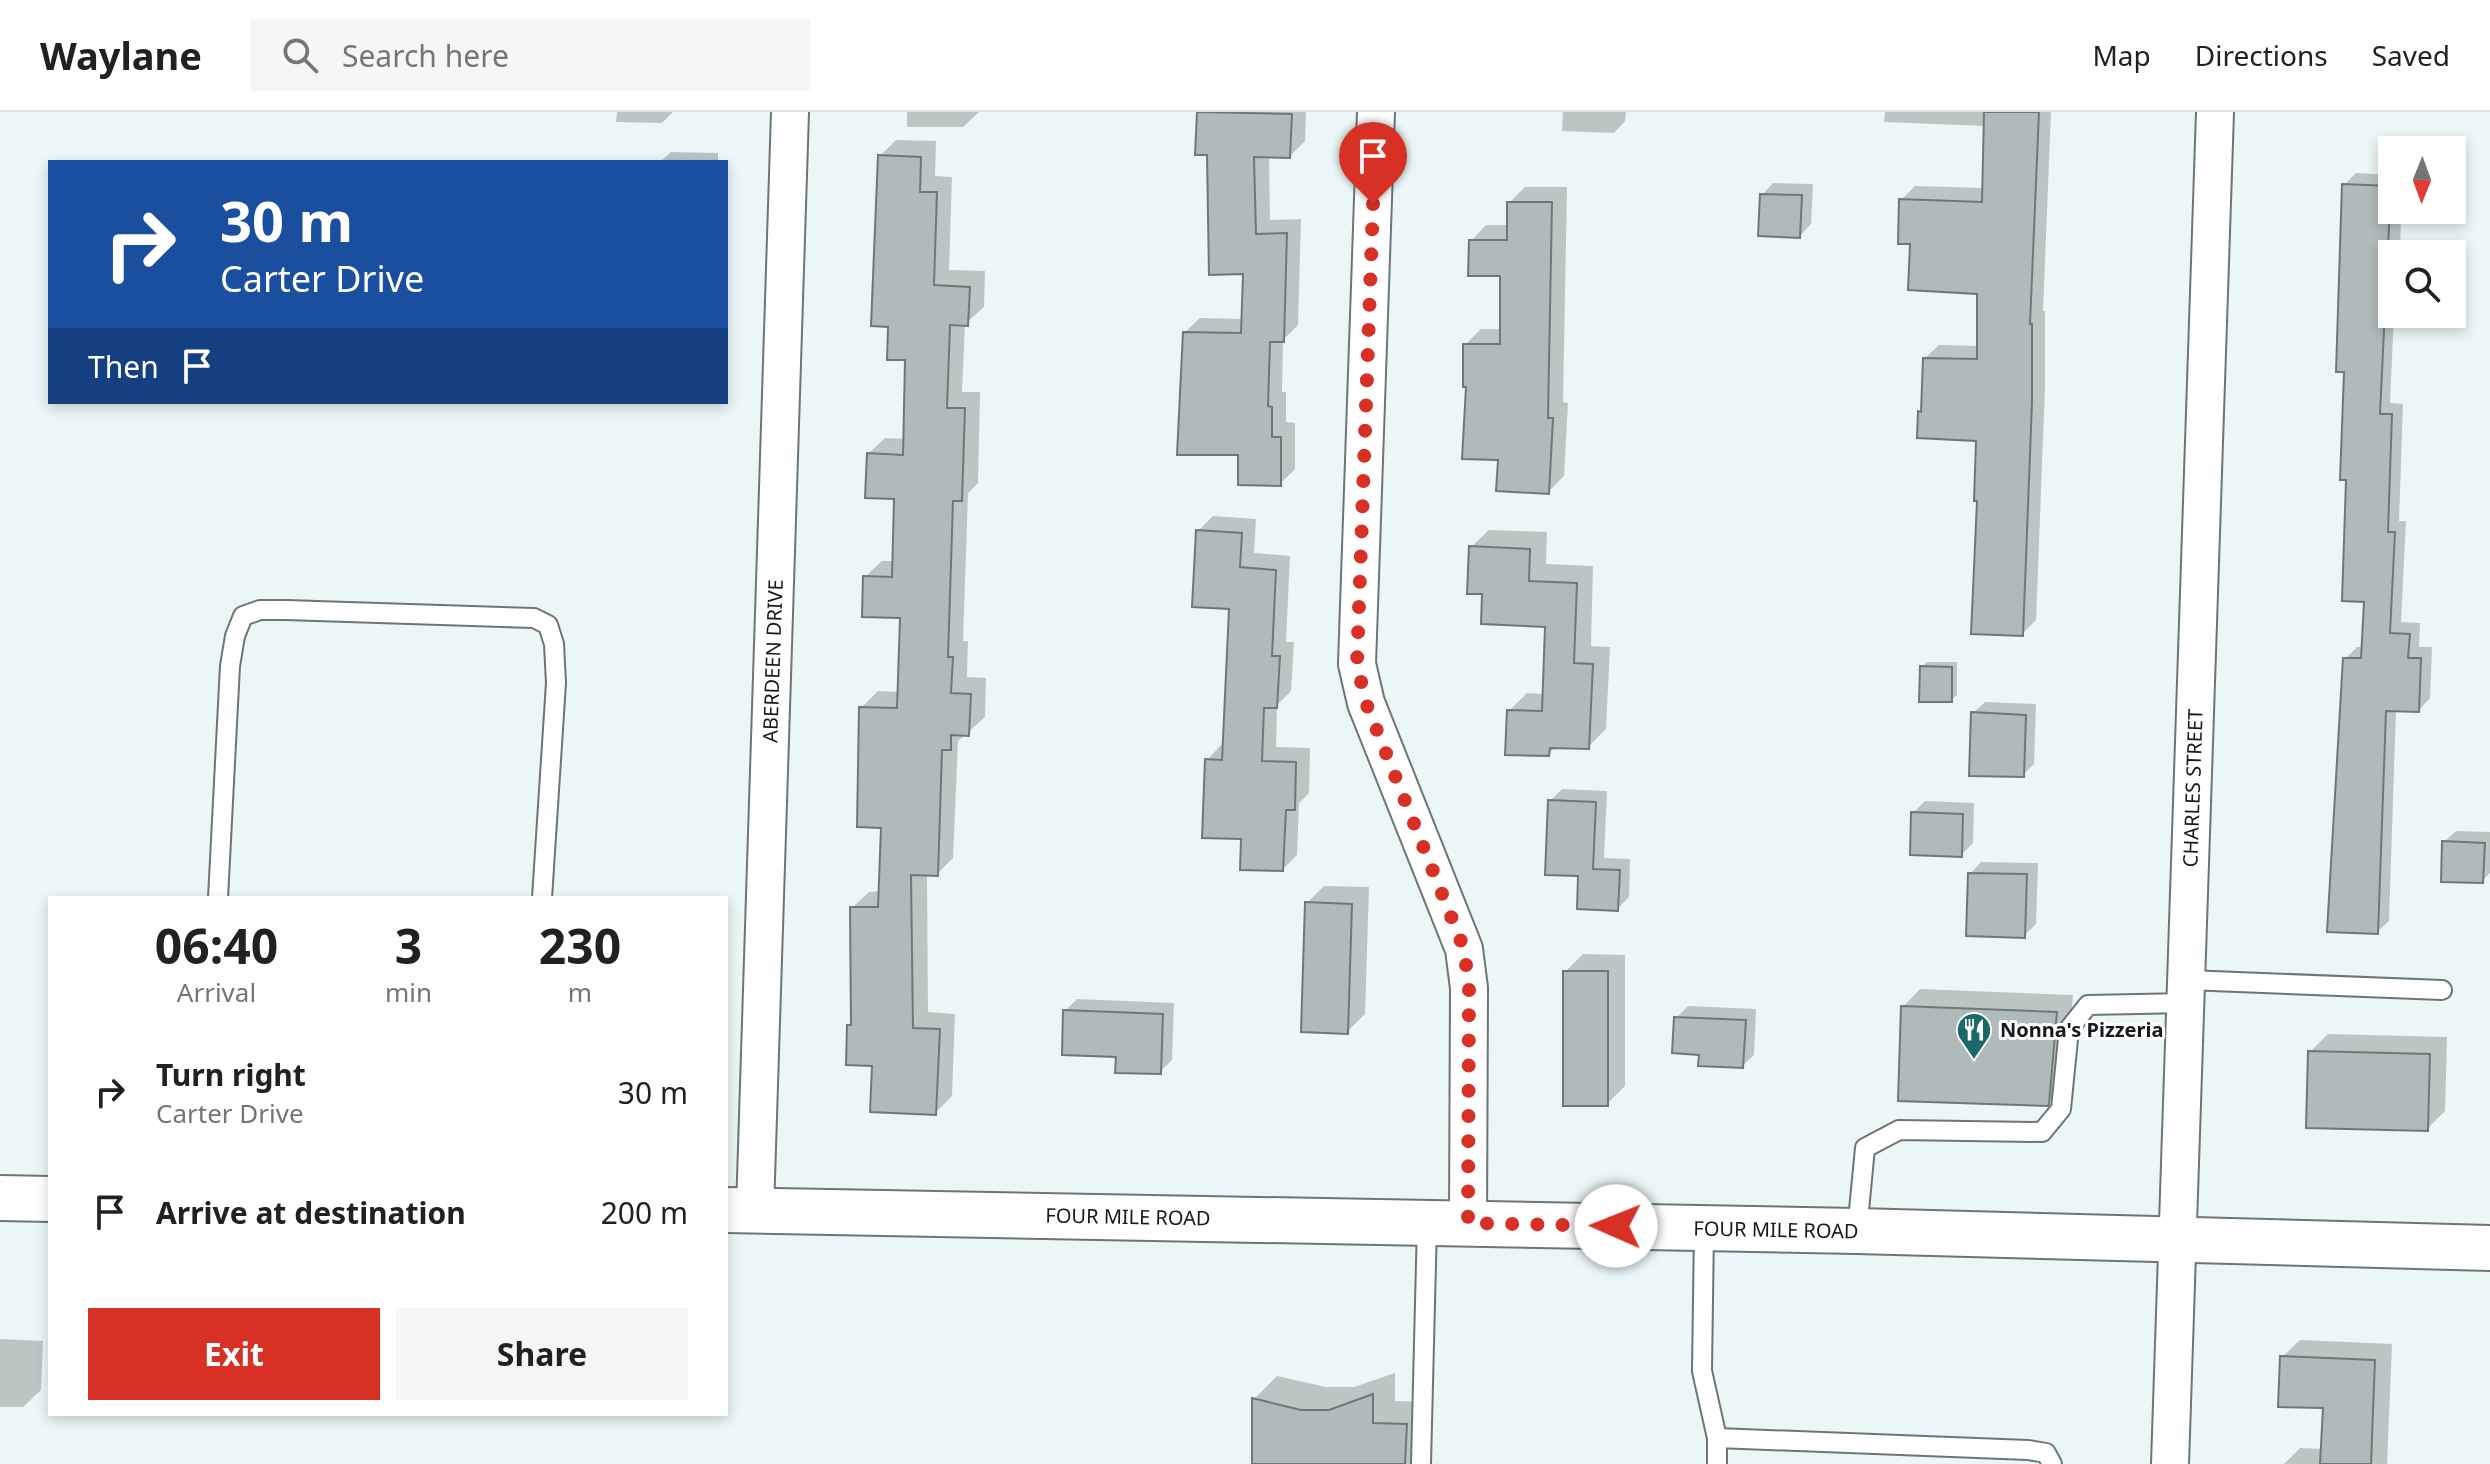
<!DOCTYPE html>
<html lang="en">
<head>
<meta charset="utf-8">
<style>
  :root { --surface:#fff; --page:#f6f6f6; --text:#202124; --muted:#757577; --line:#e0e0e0; --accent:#d93025 }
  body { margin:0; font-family:"Noto Sans",sans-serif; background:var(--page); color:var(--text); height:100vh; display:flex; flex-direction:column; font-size:30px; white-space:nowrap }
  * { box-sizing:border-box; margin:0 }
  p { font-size:26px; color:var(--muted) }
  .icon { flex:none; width:44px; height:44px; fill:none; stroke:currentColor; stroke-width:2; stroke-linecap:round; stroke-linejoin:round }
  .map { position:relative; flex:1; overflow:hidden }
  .panel { position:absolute; left:48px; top:784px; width:680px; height:520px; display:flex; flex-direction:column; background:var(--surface); border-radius:0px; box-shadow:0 4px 12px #0003 }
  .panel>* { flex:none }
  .guide { position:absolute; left:48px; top:48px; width:680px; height:244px; border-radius:0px; box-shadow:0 4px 12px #0003; background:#1a4fa0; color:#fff; overflow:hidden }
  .needle { width:52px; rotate:181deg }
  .controls { position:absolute; left:2378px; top:24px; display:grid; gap:16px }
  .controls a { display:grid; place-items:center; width:88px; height:88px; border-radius:0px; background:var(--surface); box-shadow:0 4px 12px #0003; font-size:40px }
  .pin { position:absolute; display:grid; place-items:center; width:68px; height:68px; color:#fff; margin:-82px -34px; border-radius:50% 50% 50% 0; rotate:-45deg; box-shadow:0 0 8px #0007 }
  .pin .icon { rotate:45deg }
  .me { position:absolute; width:88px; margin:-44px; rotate:271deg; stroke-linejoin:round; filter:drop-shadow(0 0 6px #0008) }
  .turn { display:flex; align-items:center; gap:28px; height:168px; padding:0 40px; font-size:36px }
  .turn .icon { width:104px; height:104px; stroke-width:2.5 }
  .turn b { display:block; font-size:56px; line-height:68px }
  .then { display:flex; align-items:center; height:76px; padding:0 40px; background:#0003; gap:16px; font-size:30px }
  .eta { display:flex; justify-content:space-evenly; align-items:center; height:136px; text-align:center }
  .eta b { font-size:48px; font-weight:700; line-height:56px }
  .button { display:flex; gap:16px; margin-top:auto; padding:16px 40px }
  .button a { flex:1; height:92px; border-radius:0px; background:var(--accent); color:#fff; font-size:32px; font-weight:700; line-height:92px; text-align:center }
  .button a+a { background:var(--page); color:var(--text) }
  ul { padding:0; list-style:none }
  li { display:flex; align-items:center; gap:24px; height:120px; padding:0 40px }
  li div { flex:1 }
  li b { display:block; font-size:30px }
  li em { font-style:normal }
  header { display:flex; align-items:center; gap:48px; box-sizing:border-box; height:112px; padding:0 40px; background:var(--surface); border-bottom:2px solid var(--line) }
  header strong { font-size:38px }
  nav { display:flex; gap:44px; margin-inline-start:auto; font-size:28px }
  .search { width:560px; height:72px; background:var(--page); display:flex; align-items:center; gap:20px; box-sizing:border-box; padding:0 28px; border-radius:0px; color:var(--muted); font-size:30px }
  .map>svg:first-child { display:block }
  .shadow { fill:#0003 }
  .building { fill:#aebbba; stroke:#6d7979; stroke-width:2 }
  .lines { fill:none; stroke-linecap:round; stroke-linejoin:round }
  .lane-casing { stroke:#6b7776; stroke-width:22 }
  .street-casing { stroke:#6b7776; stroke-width:40 }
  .secondary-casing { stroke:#6b7776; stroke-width:48 }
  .lane { stroke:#fff; stroke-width:18 }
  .street { stroke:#fff; stroke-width:36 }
  .secondary { stroke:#fff; stroke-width:44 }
  .route { stroke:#d93025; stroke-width:14; stroke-dasharray:0 25.2 }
  .labels { text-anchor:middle; stroke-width:6; stroke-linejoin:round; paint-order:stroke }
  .street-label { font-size:20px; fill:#151a1a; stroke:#fff }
  .poi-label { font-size:20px; font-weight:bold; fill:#151a1a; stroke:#fff; text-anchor:start }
</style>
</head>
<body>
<header>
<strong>Waylane</strong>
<div class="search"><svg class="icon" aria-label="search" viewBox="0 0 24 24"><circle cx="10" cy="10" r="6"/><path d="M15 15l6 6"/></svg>Search here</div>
<nav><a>Map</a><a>Directions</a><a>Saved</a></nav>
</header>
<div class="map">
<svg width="2490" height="1352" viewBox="0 0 2490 1352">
  <rect width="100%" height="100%" fill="#eaf7f6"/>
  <g class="shadow">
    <polygon points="617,0 673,0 662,11 616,10"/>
    <polygon points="907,0 979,0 963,15 907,15"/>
    <polygon points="1199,0 1306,0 1305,29 1290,44 1269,44 1270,108 1301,107 1298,213 1283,228 1282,280 1286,280 1286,310 1295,311 1295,357 1280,372 1240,341 1184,221 1200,206 1244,207 1245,160 1209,41 1197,41"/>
    <polygon points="1563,0 1626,0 1625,9 1614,21 1562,19"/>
    <polygon points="1885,0 2051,0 2043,199 2045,199 2045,275 2036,508 2022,522 1979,387 1978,327 1920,300 1923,297 1925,246 1939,233 1979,234 1979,180 1912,130 1901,88 1915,74 1984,76 1986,14 1884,10"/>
    <polygon points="896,28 936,29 935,64 952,65 949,158 985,159 984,195 965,212 962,280 980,280 978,371 968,381 963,529 968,529 967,565 986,566 985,605 958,629 953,746 937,762 927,762 928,900 955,902 952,984 935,1001 874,952 849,914 853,910 852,796 869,780 881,779 883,714 861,596 878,579 899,580 903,504 865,465 882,449 894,449 896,385 868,342 885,326 905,327 907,246 890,213 880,44"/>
    <polygon points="2421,34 2463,36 2462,75 2452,84 2452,38 2417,38"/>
    <polygon points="671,40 718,41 718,50 660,50"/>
    <polygon points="2356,61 2392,63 2392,98 2401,98 2400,142 2392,142 2392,202 2394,202 2390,291 2403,292 2399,409 2406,409 2401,510 2420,511 2419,535 2432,535 2430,586 2419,598 2396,597 2389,809 2377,820 2345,547 2357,535 2364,535 2366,488 2348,366 2344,73"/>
    <polygon points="1773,71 1813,72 1811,112 1800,124 1762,83"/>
    <polygon points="1525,75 1567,75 1563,290 1568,291 1564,364 1548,380 1500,346 1468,273 1465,233 1481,217 1502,217 1502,162 1471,129 1486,113 1509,113 1509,91"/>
    <polygon points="2452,150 2465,151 2463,186 2452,197"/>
    <polygon points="1213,404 1256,407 1254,441 1290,444 1286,530 1294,530 1291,579 1277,593 1276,635 1310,636 1309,681 1299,691 1297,743 1283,757 1243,725 1207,648 1221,633 1224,633 1231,495 1198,419"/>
    <polygon points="1489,418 1547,420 1546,452 1593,454 1591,534 1610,535 1606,617 1588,635 1557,634 1548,642 1509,599 1527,581 1544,582 1547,513 1484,480 1471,435"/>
    <polygon points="1927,550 1957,550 1957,583 1951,588 1922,555"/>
    <polygon points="1985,590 2036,592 2034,652 2023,663 1973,601"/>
    <polygon points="1562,677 1607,679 1604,746 1630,747 1629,785 1617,797 1581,762 1550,689"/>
    <polygon points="1925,689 1974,691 1973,731 1961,743 1913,701"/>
    <polygon points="2456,719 2490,720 2490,761 2482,769 2444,730"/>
    <polygon points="1981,750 2038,751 2036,812 2024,824 1970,762"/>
    <polygon points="1324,774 1369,775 1365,902 1347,920 1307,791"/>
    <polygon points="1583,842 1625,843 1625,974 1607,992 1565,860"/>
    <polygon points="1920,877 2073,883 2065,974 2047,992 1903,895"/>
    <polygon points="1077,887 1174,891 1172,948 1160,960 1118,943 1065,899"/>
    <polygon points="1688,894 1756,897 1754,943 1742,954 1701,941 1676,906"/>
    <polygon points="2328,922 2447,925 2445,999 2427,1017 2310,940"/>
    <polygon points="0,1227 43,1229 41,1278 23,1295 0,1295"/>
    <polygon points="2300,1228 2392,1232 2387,1352 2284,1352 2300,1336 2323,1337 2325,1294 2282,1245"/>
    <polygon points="1395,1261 1395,1289 1429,1290 1426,1352 1254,1352 1254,1287 1277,1264 1326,1275 1354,1275"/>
  </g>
  <g class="building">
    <polygon points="1197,0 1292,2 1290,46 1254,45 1256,122 1287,121 1284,230 1270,230 1268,294 1272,295 1272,325 1281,325 1281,374 1238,373 1238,343 1177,343 1183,220 1241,221 1243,162 1209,163 1207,43 1195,43"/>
    <polygon points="1984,0 2039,0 2030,212 2032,212 2032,290 2023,524 1971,522 1977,389 1974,389 1976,329 1917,326 1918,299 1921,300 1923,246 1977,247 1977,182 1908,178 1910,132 1898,132 1899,87 1982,90"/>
    <polygon points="878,43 921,45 920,80 937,80 934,173 970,175 968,214 950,213 947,296 965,296 962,389 953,389 948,545 953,545 951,581 971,582 969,624 951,623 951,638 942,638 938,764 911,763 913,916 940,917 936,1003 870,1000 872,954 846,953 847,913 851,913 850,795 878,795 881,716 857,715 859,595 897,596 900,506 862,505 863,464 892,465 894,387 865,386 867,341 903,343 905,248 887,248 888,215 871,214"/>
    <polygon points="2342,72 2391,74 2380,302 2392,302 2388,420 2395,420 2390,521 2410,522 2408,546 2421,546 2419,600 2386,599 2378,822 2327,820 2343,546 2361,546 2364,490 2342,489 2346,368 2340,368 2344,260 2336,260"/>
    <polygon points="1760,82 1802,83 1800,126 1758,124"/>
    <polygon points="1507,90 1552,90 1548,306 1553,306 1549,382 1496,379 1498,348 1462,347 1466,275 1463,275 1463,232 1500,232 1500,164 1468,164 1469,128 1507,128"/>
    <polygon points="1196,418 1242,421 1240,455 1276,458 1272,544 1280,544 1277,596 1264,596 1262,649 1296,650 1295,698 1286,698 1283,759 1240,758 1241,727 1202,726 1205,647 1222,648 1229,497 1192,495"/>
    <polygon points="1469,434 1530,437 1529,469 1577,471 1574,551 1593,552 1589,637 1550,636 1549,644 1505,643 1507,598 1542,599 1545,515 1481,512 1482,482 1467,482"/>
    <polygon points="1920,554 1952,555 1952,590 1919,590"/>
    <polygon points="1971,600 2026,603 2024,665 1969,664"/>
    <polygon points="1548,688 1596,690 1593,757 1620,758 1618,799 1577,797 1578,764 1545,763"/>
    <polygon points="1911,700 1963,702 1962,745 1910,743"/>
    <polygon points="2442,729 2485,731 2483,771 2441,770"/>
    <polygon points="1968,761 2027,762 2025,826 1966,824"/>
    <polygon points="1305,790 1352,792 1348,922 1301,920"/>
    <rect x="1563" y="859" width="45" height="135"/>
    <polygon points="1901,894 2057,900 2049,992 2048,994 1898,989"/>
    <polygon points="1063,898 1163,902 1161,962 1115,961 1116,945 1062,943"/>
    <polygon points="1674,905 1746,908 1743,956 1698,954 1699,943 1672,941"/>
    <polygon points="2308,939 2430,942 2428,1019 2306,1016"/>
    <polygon points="2280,1244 2375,1248 2371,1352 2320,1352 2323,1296 2278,1295"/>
    <polygon points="1373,1282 1373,1311 1407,1312 1405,1352 1252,1352 1252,1286 1301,1298 1329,1298"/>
  </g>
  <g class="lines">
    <defs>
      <g id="lane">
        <polyline points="218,786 230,554 235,524 243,504 260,498 286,498 534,506 548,513 554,532 556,571 542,786"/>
        <polyline points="2187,868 2442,878"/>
        <polyline points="1704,1117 1702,1259 1717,1326 1717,1352"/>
        <polyline points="1857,1119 1865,1036 1899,1018 2042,1020 2061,997 2069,917 2088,893 2187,891"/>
        <polyline points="1717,1326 2028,1338 2046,1341 2052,1352"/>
        <polyline points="1421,1352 1427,1111"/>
      </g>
      <g id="street">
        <polyline points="1376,0 1357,552 1366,591 1464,837 1469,876 1468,1111"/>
        <polyline points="755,1098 790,0"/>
        <polyline points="2170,1352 2215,0"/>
      </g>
      <g id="secondary">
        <polyline points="0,1086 50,1087"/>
        <polyline points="726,1098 1857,1119 2490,1136"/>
      </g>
    </defs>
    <use href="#lane" class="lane-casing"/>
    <use href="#street" class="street-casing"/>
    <use href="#secondary" class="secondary-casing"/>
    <use href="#lane" class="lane"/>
    <use href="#street" class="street"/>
    <use href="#secondary" class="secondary"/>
  </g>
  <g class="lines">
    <polyline class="route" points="1373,92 1357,552 1366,591 1464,837 1469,876 1468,1111 1616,1114"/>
  </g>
  <defs>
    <symbol id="restaurant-pin" viewBox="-11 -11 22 30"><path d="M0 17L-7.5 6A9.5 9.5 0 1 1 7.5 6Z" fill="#1c6969" stroke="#fff"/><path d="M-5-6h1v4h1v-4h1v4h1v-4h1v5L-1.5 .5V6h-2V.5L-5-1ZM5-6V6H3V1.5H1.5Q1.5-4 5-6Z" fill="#fff"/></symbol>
  </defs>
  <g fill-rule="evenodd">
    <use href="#restaurant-pin" x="1954" y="898" width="40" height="54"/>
  </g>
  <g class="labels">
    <g class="street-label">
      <text transform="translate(773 549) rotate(-88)" y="7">ABERDEEN DRIVE</text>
      <text transform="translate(2193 676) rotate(-88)" y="7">CHARLES STREET</text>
      <text transform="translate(1128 1105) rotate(1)" y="7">FOUR MILE ROAD</text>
      <text transform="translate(1776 1118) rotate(1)" y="7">FOUR MILE ROAD</text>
    </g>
    <g class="poi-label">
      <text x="2000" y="925">Nonna's Pizzeria</text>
    </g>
  </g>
</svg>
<div class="controls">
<a><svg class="needle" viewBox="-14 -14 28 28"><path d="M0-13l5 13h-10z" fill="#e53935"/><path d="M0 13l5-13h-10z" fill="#757577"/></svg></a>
<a><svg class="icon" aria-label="search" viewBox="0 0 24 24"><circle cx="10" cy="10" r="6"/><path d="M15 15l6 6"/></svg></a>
</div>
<div class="pin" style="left:1373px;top:92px;background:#d93025"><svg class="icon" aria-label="arrive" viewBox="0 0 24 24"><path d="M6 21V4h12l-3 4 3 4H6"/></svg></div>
<svg class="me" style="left:1616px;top:1114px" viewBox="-20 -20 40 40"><circle r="19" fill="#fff"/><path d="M0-13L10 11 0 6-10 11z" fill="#d93025"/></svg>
<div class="guide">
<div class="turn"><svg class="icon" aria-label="right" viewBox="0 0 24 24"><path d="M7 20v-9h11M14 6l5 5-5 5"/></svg><div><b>30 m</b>Carter Drive</div></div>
<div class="then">Then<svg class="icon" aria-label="arrive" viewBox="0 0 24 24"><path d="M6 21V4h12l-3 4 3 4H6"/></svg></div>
</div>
<section class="panel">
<div class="eta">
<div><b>06:40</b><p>Arrival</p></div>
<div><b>3</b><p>min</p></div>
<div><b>230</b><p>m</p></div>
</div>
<ul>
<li><svg class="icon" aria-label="right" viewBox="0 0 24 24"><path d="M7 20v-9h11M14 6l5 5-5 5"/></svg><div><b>Turn right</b><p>Carter Drive</p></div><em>30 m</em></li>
<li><svg class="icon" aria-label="arrive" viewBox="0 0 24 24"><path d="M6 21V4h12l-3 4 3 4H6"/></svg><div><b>Arrive at destination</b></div><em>200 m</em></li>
</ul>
<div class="button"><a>Exit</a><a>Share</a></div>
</section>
</div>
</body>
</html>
